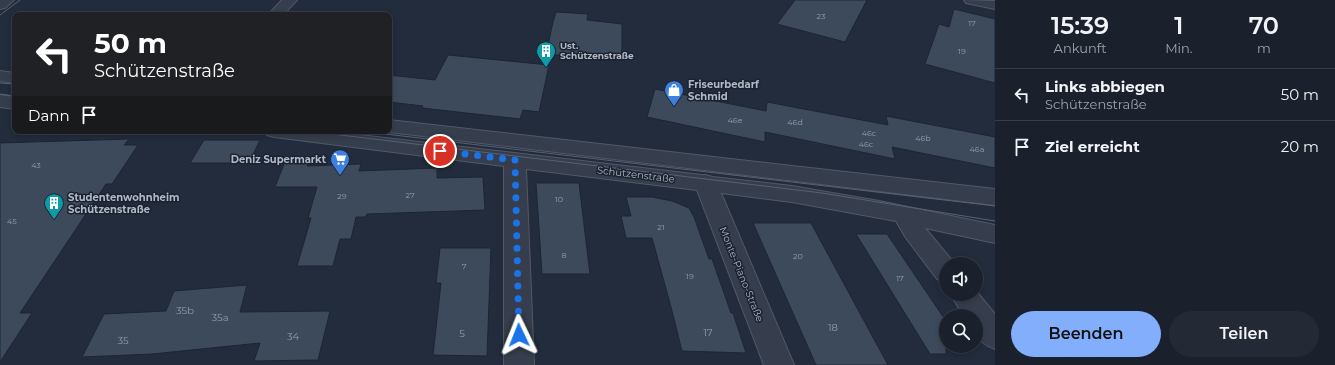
<!DOCTYPE html>
<html lang="de">
<head>
<meta charset="utf-8">
<style>
  :root { --surface:#1a212d; --page:#232935; --text:#f1f3f6; --muted:#9fa3aa; --line:#383e49; --accent:#82aefc }
  body { margin:0; font-family:Montserrat,sans-serif; background:var(--page); color:var(--text); height:100vh; display:flex; flex-direction:column; font-size:15px; white-space:nowrap }
  * { box-sizing:border-box; margin:0 }
  p { font-size:13px; color:var(--muted) }
  .icon { flex:none; width:22px; height:22px; fill:none; stroke:currentColor; stroke-width:2; stroke-linecap:round; stroke-linejoin:round }
  .map { position:relative; flex:1; overflow:hidden }
  .side { display:flex; flex-direction:column; background:var(--surface); width:340px }
  .side>* { flex:none }
  .banner { position:absolute; left:12px; top:12px; width:380px; height:122px; border-radius:8px; box-shadow:0 2px 6px #0003,0 0 0 1px var(--line); background:#202124; color:#fff; overflow:hidden }
  .fabs { position:absolute; left:939px; top:257px; display:grid; gap:8px }
  .fabs a { display:grid; place-items:center; width:44px; height:44px; border-radius:50%; background:var(--surface); box-shadow:0 2px 6px #0003,0 0 0 1px var(--line); font-size:20px }
  .pin { position:absolute; display:grid; place-items:center; width:34px; height:34px; color:#fff; margin:-17px; border:2px solid #fff; border-radius:50%; box-shadow:0 1px 4px #0007 }
  .me { position:absolute; width:44px; margin:-22px; rotate:358deg; stroke-linejoin:round; filter:drop-shadow(0 0 3px #0008) }
  .turn { display:flex; align-items:center; gap:14px; height:84px; padding:0 16px; font-size:18px }
  .turn .icon { width:52px; height:52px; stroke-width:2.5 }
  .turn b { display:block; font-size:28px; line-height:34px }
  .then { display:flex; align-items:center; height:38px; padding:0 16px; background:#0003; gap:8px; font-size:15px }
  .eta { display:flex; justify-content:space-evenly; align-items:center; height:68px; text-align:center }
  .eta b { font-size:24px; font-weight:600; line-height:28px }
  .cta { display:flex; gap:8px; margin-top:auto; padding:8px 16px }
  .cta a { flex:1; height:46px; border-radius:24px; background:var(--accent); color:#111; font-size:16px; font-weight:600; line-height:46px; text-align:center }
  .cta a+a { background:var(--page); color:var(--text) }
  ul { padding:0; list-style:none }
  li { display:flex; align-items:center; gap:12px; height:52px; padding:0 16px; border-top:1px solid var(--line) }
  li div { flex:1 }
  li b { display:block; font-size:15px }
  li em { font-style:normal }
  main { display:flex; flex:1; min-height:0 }
  .map>svg:first-child { display:block }
  .building { fill:#3d4a5c; stroke:#1d2533 }
  .lines { fill:none; stroke-linecap:round; stroke-linejoin:round }
  .minor-casing { stroke:#515967; stroke-width:2 }
  .minor { fill:#363e4d; fill-rule:evenodd }
  .tram { stroke:#576274; stroke-width:1 }
  .route { stroke:#1a73e8; stroke-width:7; stroke-dasharray:0 12.6 }
  .labels { text-anchor:middle; stroke-width:3; stroke-linejoin:round; paint-order:stroke }
  .number-label { font-size:8px; fill:#949dad }
  .far-poi-label { font-size:9px; font-weight:bold; fill:#b1b9c8; stroke:#1b2331; text-anchor:start }
  .poi-label { font-size:10px; font-weight:bold; fill:#b1b9c8; stroke:#1b2331; text-anchor:start }
  .street-label { font-size:10px; fill:#b1b9c8; stroke:#1b2331 }
  .near-number-label { font-size:10px; fill:#949dad }
</style>
</head>
<body>
<main>
<div class="map">
<svg width="995" height="365" viewBox="0 0 995 365">
  <rect width="100%" height="100%" fill="#222c3c"/>
  <g class="building">
    <polygon points="795,0 867,0 845,42 777,24"/>
    <polygon points="954,9 995,19 995,83 925,64 939,24 949,27"/>
    <polygon points="556,12 588,14 587,20 622,24 622,48 620,61 546,54 553,22"/>
    <polygon points="448,55 549,65 539,112 523,110 520,119 422,108 423,106 389,102 389,75 435,80"/>
    <polygon points="655,89 766,111 767,102 888,125 886,116 995,137 995,168 892,147 895,159 765,132 765,142 647,117"/>
    <polygon points="129,139 124,145 138,145 112,184 106,184 20,313 32,313 0,362 0,143"/>
    <polygon points="204,140 260,140 249,163 190,163"/>
    <polygon points="286,159 310,159 307,166 361,164 359,171 437,168 437,178 483,177 485,210 367,214 366,217 356,217 351,239 340,239 333,266 297,266 311,218 308,218 317,187 275,187"/>
    <polygon points="536,183 579,183 590,274 542,274"/>
    <polygon points="626,197 652,197 672,201 689,208 694,217 709,259 712,259 731,313 733,313 746,353 682,351 671,307 652,238 626,238 621,216 631,216"/>
    <polygon points="753,223 811,223 888,365 816,365"/>
    <polygon points="856,234 887,234 946,321 946,354 930,354"/>
    <polygon points="440,248 491,248 487,356 433,355 441,283 436,283"/>
    <polygon points="247,285 240,312 330,311 318,360 254,361 260,343 152,354 82,357 104,314 166,311 174,291"/>
  </g>
  <g class="lines">
    <defs>
      <g id="minor">
        <polygon points="0,0 14,0 5,8 0,9"/>
        <polygon points="282,0 297,0 283,15 268,15"/>
        <polygon points="964,0 995,1 995,9 966,3"/>
        <polygon points="0,71 15,73 15,83 0,81"/>
        <polygon points="0,95 15,97 15,109 0,107"/>
        <polygon points="389,120 995,189 995,205 389,132 385,131 389,131"/>
        <polygon points="264,131 325,131 702,175 705,175 713,177 792,186 879,201 995,225 995,243 925,228 955,264 946,264 946,282 937,279 906,238 896,221 792,202 721,193 794,365 764,365 697,190 526,169 534,365 504,365 504,166 274,137 267,135"/>
        <path d="M 976,291 L 995,314 L 995,349 C 976,342 976,334 976,316 L 964,316 L 950,294 L 976,294 Z"/>
      </g>
    </defs>
    <use href="#minor" class="minor-casing"/>
    <use href="#minor" class="minor"/>
    <g class="tram">
      <polyline points="0,15 20,0"/>
      <polyline points="0,83 15,84"/>
      <polyline points="0,94 15,96"/>
      <polyline points="307,131 822,193 995,221"/>
      <polyline points="360,131 995,206"/>
    </g>
  </g>
  <g class="lines">
    <polyline class="route" points="440,151 515,160 519,335"/>
  </g>
  <defs>
    <symbol id="building-pin" viewBox="-11 -11 22 30"><path d="M0 17L-7.5 6A9.5 9.5 0 1 1 7.5 6Z" fill="#0f9aa8" stroke="#1b2331"/><path d="M-4-6H4V6H1V3H-1V6H-4ZM-2.5-4.3h1.7v1.8h-1.7ZM.8-4.3h1.7v1.8H.8ZM-2.5-1h1.7V.8h-1.7ZM.8-1h1.7V.8H.8Z" fill="#fff"/></symbol>
    <symbol id="shop-pin" viewBox="-11 -11 22 30"><path d="M0 17L-7.5 6A9.5 9.5 0 1 1 7.5 6Z" fill="#3f7fe0" stroke="#1b2331"/><path d="M-5-2.5h2.3a2.7 3.5 0 0 1 5.4 0H5L5.5 6h-11ZM-1.5-2.5h3a1.5 2.3 0 0 0-3 0Z" fill="#fff"/></symbol>
    <symbol id="supermarket-pin" viewBox="-11 -11 22 30"><path d="M0 17L-7.5 6A9.5 9.5 0 1 1 7.5 6Z" fill="#3f7fe0" stroke="#1b2331"/><path d="M-6-5.5h2.5l.6 2H6L4.5 2H-2.5L-4.4-4H-6ZM-1.5 3.2a1.3 1.3 0 1 0 .1 0ZM3 3.2a1.3 1.3 0 1 0 .1 0Z" fill="#fff"/></symbol>
  </defs>
  <g fill-rule="evenodd">
    <use href="#building-pin" x="535" y="40" width="22" height="30"/>
    <use href="#shop-pin" x="663" y="79" width="22" height="30"/>
    <use href="#supermarket-pin" x="329" y="148" width="22" height="30"/>
    <use href="#building-pin" x="43" y="192" width="22" height="30"/>
  </g>
  <g class="labels">
    <g class="number-label">
      <text x="821" y="19">23</text>
      <text x="972" y="26">17</text>
      <text x="962" y="54">19</text>
      <text x="735" y="123">46e</text>
      <text x="795" y="125">46d</text>
      <text x="869" y="136">46c</text>
      <text x="923" y="141">46b</text>
      <text x="866" y="147">46c</text>
      <text x="977" y="152">46a</text>
      <text x="36" y="168">43</text>
      <text x="410" y="198">27</text>
      <text x="342" y="199">29</text>
      <text x="559" y="202">10</text>
      <text x="12" y="224">45</text>
      <text x="661" y="230">21</text>
      <text x="564" y="258">8</text>
      <text x="798" y="259">20</text>
      <text x="464" y="269">7</text>
      <text x="690" y="279">19</text>
      <text x="900" y="281">17</text>
    </g>
    <g class="far-poi-label">
      <text x="560" y="49">Ust.<tspan x="560" dy="10">Schützenstraße</tspan></text>
    </g>
    <g class="poi-label">
      <text x="688" y="88">Friseurbedarf<tspan x="688" dy="12">Schmid</tspan></text>
      <text x="326" y="163" text-anchor="end">Deniz Supermarkt</text>
      <text x="68" y="201">Studentenwohnheim<tspan x="68" dy="12">Schützenstraße</tspan></text>
    </g>
    <g class="street-label">
      <text transform="translate(636 174) rotate(7)" y="4">Schützenstraße</text>
      <text transform="translate(742 274) rotate(68)" y="4">Monte-Piano-Straße</text>
    </g>
    <g class="near-number-label">
      <text x="185" y="314">35b</text>
      <text x="220" y="321">35a</text>
      <text x="833" y="331">18</text>
      <text x="708" y="336">17</text>
      <text x="462" y="337">5</text>
      <text x="293" y="340">34</text>
      <text x="123" y="344">35</text>
    </g>
  </g>
</svg>
<div class="fabs">
<a><svg class="icon" aria-label="sound" viewBox="0 0 24 24"><path d="M4 9h4l5-4v14l-5-4H4zM17 9q2 3 0 6"/></svg></a>
<a><svg class="icon" aria-label="search" viewBox="0 0 24 24"><circle cx="10" cy="10" r="6"/><path d="M15 15l6 6"/></svg></a>
</div>
<div class="pin" style="left:440px;top:151px;background:#d93025"><svg class="icon" aria-label="arrive" viewBox="0 0 24 24"><path d="M6 21V4h12l-3 4 3 4H6"/></svg></div>
<svg class="me" style="left:519px;top:335px" viewBox="-20 -20 40 40"><path d="M0-17L14 15 0 8-14 15z" fill="#1a73e8" stroke="#fff" stroke-width="4"/></svg>
<div class="banner">
<div class="turn"><svg class="icon" aria-label="left" viewBox="0 0 24 24"><path d="M17 20v-9H6M10 6l-5 5 5 5"/></svg><div><b>50 m</b>Schützenstraße</div></div>
<div class="then">Dann<svg class="icon" aria-label="arrive" viewBox="0 0 24 24"><path d="M6 21V4h12l-3 4 3 4H6"/></svg></div>
</div>
</div>
<section class="side">
<div class="eta">
<div><b>15:39</b><p>Ankunft</p></div>
<div><b>1</b><p>Min.</p></div>
<div><b>70</b><p>m</p></div>
</div>
<ul>
<li><svg class="icon" aria-label="left" viewBox="0 0 24 24"><path d="M17 20v-9H6M10 6l-5 5 5 5"/></svg><div><b>Links abbiegen</b><p>Schützenstraße</p></div><em>50 m</em></li>
<li><svg class="icon" aria-label="arrive" viewBox="0 0 24 24"><path d="M6 21V4h12l-3 4 3 4H6"/></svg><div><b>Ziel erreicht</b></div><em>20 m</em></li>
</ul>
<div class="cta"><a>Beenden</a><a>Teilen</a></div>
</section>
</main>
</body>
</html>
